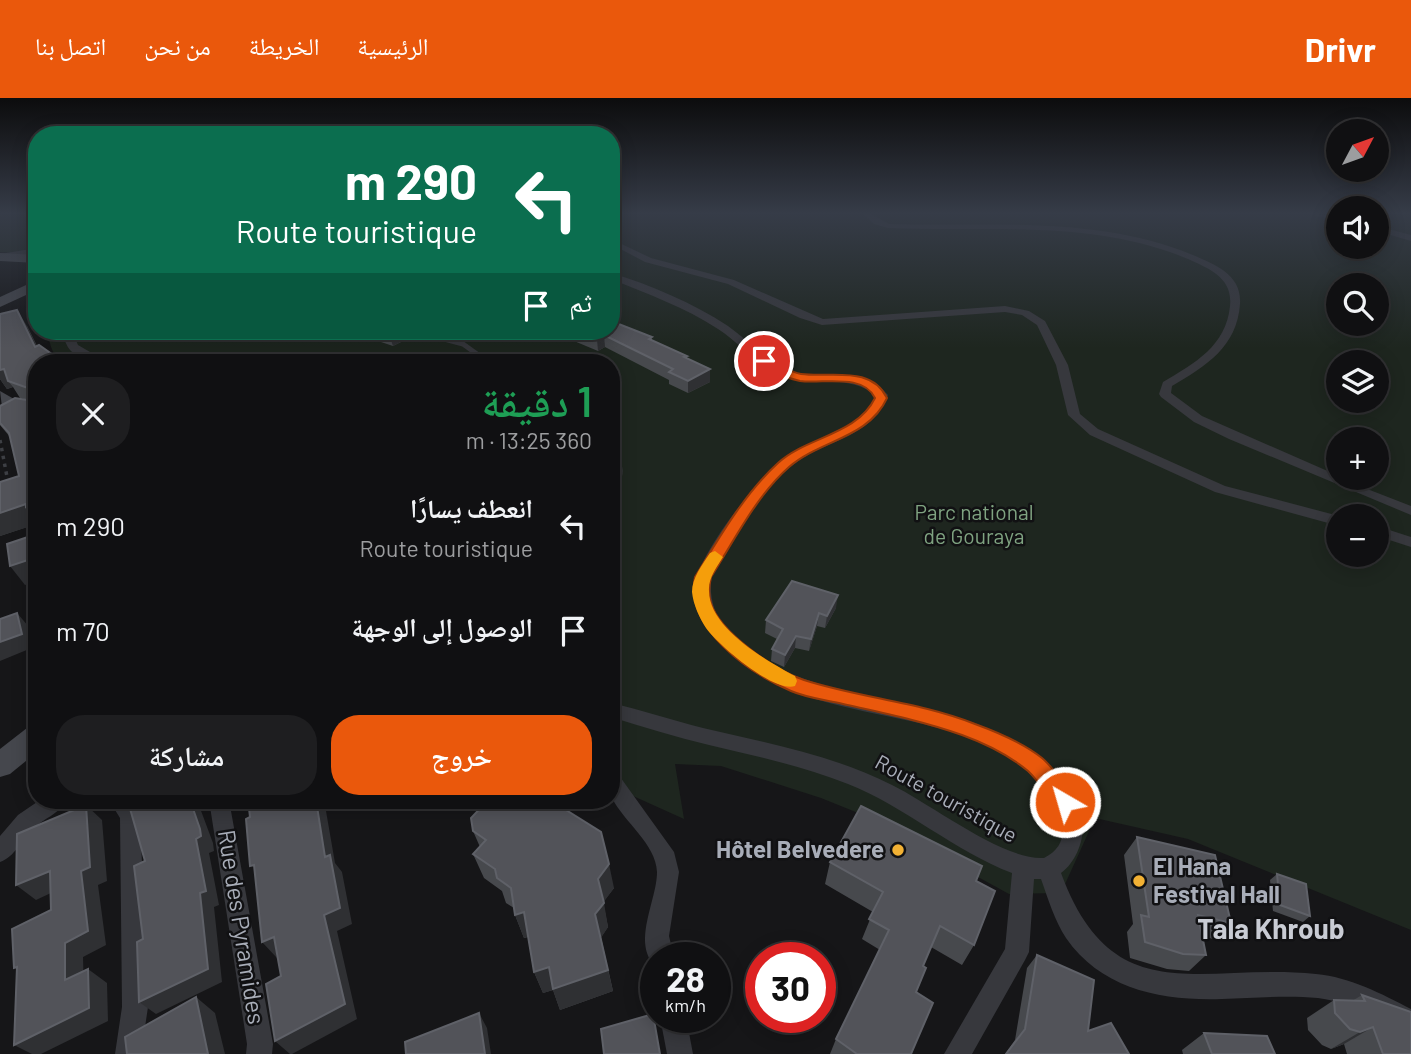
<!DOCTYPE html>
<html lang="ar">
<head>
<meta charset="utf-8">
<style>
  :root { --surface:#101012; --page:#1e1e20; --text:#f1f3f6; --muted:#9c9d9f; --line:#303032; --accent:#ea580c }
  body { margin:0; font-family:Barlow,"Noto Naskh Arabic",sans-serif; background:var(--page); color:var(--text); direction:rtl; height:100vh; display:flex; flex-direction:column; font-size:26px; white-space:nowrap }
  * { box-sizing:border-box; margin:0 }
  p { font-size:23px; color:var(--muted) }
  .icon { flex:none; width:38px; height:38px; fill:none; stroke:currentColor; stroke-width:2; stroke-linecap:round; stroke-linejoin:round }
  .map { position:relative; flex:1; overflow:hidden; direction:ltr }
  .details { position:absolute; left:28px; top:256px; width:592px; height:455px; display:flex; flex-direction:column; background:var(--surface); border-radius:28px; box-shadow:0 4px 18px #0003,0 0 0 2px var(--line); direction:rtl }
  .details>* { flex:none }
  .banner { position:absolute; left:28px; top:28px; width:592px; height:214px; border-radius:28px; box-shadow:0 4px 18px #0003,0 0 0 2px var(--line); direction:rtl; background:#0b6e4f; color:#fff; overflow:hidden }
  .needle { width:46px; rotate:49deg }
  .controls { position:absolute; left:1326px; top:21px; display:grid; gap:14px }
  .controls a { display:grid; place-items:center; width:63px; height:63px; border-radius:50%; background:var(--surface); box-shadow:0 4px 18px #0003,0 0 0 2px var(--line); font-size:35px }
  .speed { position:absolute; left:640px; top:844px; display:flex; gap:14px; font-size:35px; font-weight:700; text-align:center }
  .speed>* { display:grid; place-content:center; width:91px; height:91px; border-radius:50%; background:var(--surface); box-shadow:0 4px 18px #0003,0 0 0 2px var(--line); line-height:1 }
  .speed small { font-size:18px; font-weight:400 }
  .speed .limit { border:10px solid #d22; background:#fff; color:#111 }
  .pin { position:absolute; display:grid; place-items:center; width:60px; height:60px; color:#fff; margin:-30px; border:4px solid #fff; border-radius:50%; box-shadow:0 2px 7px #0007 }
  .me { position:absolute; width:77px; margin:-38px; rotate:322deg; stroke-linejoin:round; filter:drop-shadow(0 0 5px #0008) }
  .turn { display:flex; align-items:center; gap:24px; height:147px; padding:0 28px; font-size:32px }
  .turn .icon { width:91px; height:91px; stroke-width:2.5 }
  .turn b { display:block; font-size:49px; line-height:60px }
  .then { display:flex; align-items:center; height:66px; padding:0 28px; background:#0003; gap:14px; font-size:26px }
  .round { display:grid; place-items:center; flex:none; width:74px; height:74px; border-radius:28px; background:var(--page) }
  .headline { display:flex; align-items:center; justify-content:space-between; height:119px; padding:0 28px }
  h1 { font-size:42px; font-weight:600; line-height:52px; color:#1e9e55 }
  .action { display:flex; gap:14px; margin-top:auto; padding:14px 28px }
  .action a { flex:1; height:80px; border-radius:28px; background:var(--accent); color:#fff; font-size:28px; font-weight:600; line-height:80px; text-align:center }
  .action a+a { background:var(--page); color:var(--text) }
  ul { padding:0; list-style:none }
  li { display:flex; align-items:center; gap:21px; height:105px; padding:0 28px }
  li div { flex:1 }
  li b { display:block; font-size:26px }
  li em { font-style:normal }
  header { display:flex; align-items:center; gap:42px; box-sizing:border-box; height:98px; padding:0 35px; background:var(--accent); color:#fff }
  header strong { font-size:33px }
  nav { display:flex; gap:38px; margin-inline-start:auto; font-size:24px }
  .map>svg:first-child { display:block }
  .green { fill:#1e261f; fill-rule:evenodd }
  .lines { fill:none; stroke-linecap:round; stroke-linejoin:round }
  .path { stroke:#3d3f44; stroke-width:3.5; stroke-dasharray:3.5 4.5; stroke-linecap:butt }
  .service { stroke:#37383d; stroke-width:5 }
  .minor { fill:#37383d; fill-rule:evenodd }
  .secondary { fill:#45474d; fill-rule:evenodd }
  .wall { fill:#47494d }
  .shaded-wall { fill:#2f3033 }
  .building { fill:#525359; stroke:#5f6168; stroke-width:2 }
  .route { fill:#ea580c; stroke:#983908; stroke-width:2 }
  .slow { fill:#f59e0b }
  .poi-dot { fill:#f2b134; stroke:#111113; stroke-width:2.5 }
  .labels { text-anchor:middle; stroke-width:5; stroke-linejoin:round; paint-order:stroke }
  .park-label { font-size:21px; fill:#7fa381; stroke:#111113 }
  .street-label { font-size:21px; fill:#a8adb8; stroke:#111113 }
  .near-poi-label { font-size:24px; font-weight:bold; fill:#a8adb8; stroke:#111113; text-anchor:end }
  .near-street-label { font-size:24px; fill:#a8adb8; stroke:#111113 }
  .near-neighbourhood-label { font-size:28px; font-weight:bold; fill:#c9ccd4; stroke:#111113 }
</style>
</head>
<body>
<header>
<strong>Drivr</strong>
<nav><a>الرئيسية</a><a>الخريطة</a><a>من نحن</a><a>اتصل بنا</a></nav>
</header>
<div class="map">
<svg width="1411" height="956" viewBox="0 0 1411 956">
  <rect width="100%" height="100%" fill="#161618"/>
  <g class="green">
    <polygon points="0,116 37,116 37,156 0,154"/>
    <path d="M 611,116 L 1339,116 L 1339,149 L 1377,149 L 1377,116 L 1411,116 L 1411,832 L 1188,741 L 1095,720 L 1061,795 L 1009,796 L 978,779 L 930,744 L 821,700 L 721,668 L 675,666 L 684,721 L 611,688 L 611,264 L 66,264 C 51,258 50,247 48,233 L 611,233 ZM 1339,187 L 1377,187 L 1377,226 L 1339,226 ZM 1339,264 L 1377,264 L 1377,303 L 1339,303 ZM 1339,341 L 1377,341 L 1377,380 L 1339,380 ZM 1339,418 L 1377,418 L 1377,457 L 1339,457 Z"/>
  </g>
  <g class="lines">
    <polyline class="path" points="0,342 8,384"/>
    <g class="service">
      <polyline points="414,233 463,246 488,264"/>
      <polyline points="558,233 567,236"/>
    </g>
    <g class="minor">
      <path d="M 863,116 L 871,116 L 889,126 C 991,129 1096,117 1193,157 C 1216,167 1242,177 1240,206 C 1237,249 1206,268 1172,288 L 1171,295 L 1202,318 L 1339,378 L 1339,380 L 1411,408 L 1411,417 L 1229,341 L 1194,324 L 1161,299 L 1159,296 L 1163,284 C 1195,265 1226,248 1230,208 C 1233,180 1210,171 1188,161 C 1093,121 989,134 888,130 L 874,126 Z"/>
      <polygon points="1315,116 1339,118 1339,122 1316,118"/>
      <polygon points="1377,128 1411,137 1411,143 1377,133"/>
      <polygon points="611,141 651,160 734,182 823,221 1005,208 1029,213 1045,223 1068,267 1080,316 1098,331 1225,388 1339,418 1339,428 1215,394 1090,337 1068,317 1056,267 1037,227 1022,217 1005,214 822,227 800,220 728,186 645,164 611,146"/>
      <polygon points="37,150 37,156 0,162 0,156"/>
      <path d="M 611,175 C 651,187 693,205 728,228 C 748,242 765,262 788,272 C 822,286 861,265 888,297 C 873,339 829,341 797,364 C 769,384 750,412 733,441 C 726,453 712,470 711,483 C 704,588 903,600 972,624 C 1007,637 1041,655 1063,685 C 1072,697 1083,712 1083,728 C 1083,745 1075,765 1061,775 C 1113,916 1201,864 1316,876 C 1350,879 1382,896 1411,911 L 1411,938 C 1380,925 1352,904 1318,900 C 1286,897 1254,900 1222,901 C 1163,903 1102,892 1066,840 C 1055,823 1048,801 1041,781 L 1034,781 L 1029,854 L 1025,862 L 972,956 L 944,956 L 1005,851 L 1012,775 C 954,753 906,709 848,686 C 803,668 755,658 709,647 C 676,639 643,629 611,619 L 611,605 C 642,612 672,622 703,630 C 767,645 833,657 892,687 C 931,706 1004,763 1044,760 C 1087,738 1045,688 1022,669 C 1000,652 973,640 946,632 C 868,609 776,609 718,543 C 707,531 696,514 694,497 C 691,462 761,375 791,356 C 821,338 862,333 876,298 C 850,275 814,289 783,278 C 758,269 740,245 718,231 C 685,209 647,196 611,181 Z"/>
      <path d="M 62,233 L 72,233 L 78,247 L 90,254 L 169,261 L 175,264 C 151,265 89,270 71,253 C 66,248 64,240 62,233 Z"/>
      <path d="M 611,355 C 626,362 627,384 611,391 Z"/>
      <polygon points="1377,428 1411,439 1411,449 1377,438"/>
      <path d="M 611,673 L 618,676 L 674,754 L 679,774 L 669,838 L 674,859 L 656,859 L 656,869 C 631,845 657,803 657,774 C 656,746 624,724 612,700 C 609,693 611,681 611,673 Z"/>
      <path d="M 40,702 L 66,702 C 60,716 42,721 32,732 C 21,742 15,759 0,764 L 0,738 L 18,717 Z"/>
      <polygon points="109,702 131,702 140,718 148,909 141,956 115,956 122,909 120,720"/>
      <polygon points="209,702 229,702 273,946 272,956 246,956 247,946"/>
      <polygon points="660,919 686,919 693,956 667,956"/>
    </g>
    <g class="secondary">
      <polygon points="0,155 37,157 37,165 0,163"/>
      <polygon points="37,182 37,192 0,209 0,199"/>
      <polygon points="0,293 14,301 37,307 37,317 2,309"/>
      <polygon points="37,627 37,654 10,676 0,679 0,651 27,630"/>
    </g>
  </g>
  <g class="wall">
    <polygon points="27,228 37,248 36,426 0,438 19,378 10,339 0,327 0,308 24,301 20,300 13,289 7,291 0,281"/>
    <polygon points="369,233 411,233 413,238 393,248 372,241"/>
    <polygon points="572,233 611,233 652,239 652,242 687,258 687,261 710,284 688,295 669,286 669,282 605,249 598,253 574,243"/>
    <polygon points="836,510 825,530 817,528 809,553 795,550 784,569 771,563 772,551 777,541 765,535 766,522"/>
    <polygon points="473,733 614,790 603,804 608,829 601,839 613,893 560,912 553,892 543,895 534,874 528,839 524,840 515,817 514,810 506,805 502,793 484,780 473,756 480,749"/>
    <polygon points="1137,739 1231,825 1213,841 1202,838 1206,857 1189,873 1167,871 1130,860 1127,834 1133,826 1124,757"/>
    <polygon points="830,764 976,783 974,847 962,867 931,849 923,868 916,894 911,956 830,956 836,941 880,852 862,841 873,814 825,786"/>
    <polygon points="1277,776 1310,818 1303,824 1273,813 1270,782"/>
    <polygon points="1037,857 1088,933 1129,956 1005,956 1015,942 1027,870"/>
    <polygon points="1362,897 1411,956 1347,956 1344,946 1331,951 1322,947 1308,932 1307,920 1334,902 1352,903"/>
    <polygon points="1204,935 1275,956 1183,956 1182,952"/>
  </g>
  <g class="shaded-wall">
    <polygon points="17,212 27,228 45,264 35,249"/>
    <polygon points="396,233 411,233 413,238 393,248 389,236"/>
    <polygon points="604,237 605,249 598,253 597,241"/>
    <polygon points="4,271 8,283 13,289 7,291 0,281 0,272"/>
    <polygon points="710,271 710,284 688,295 688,283"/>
    <polygon points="26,406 31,407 37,426 0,438 0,415"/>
    <polygon points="37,459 37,483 25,487 10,468"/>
    <polygon points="838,497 836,510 825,530 827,518"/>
    <polygon points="17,515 29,529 34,549 0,563 0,544"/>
    <polygon points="819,515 817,528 809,553 811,541"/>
    <polygon points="796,538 795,550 784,569 785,557"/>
    <polygon points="190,702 197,702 213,745 214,753 209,755 219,807 214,809 222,884 156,916 139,904 196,741"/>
    <polygon points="316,702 319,702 326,713 335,765 342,774 352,826 337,833 357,921 292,956 290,956 275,943 324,817 325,759"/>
    <polygon points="86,707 102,722 107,783 98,787 106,847 83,859 84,895 65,882 65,845 81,773"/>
    <polygon points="609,766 614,790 603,805 598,781"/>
    <polygon points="50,773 68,787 36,802 16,787"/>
    <polygon points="604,805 608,829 601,840 595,816"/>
    <polygon points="524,814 532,837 524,840 515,817"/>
    <polygon points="274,839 277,860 262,844"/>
    <polygon points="549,869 608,872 613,893 560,912 553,892 543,895 534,874"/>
    <polygon points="88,871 107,885 108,923 41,956 32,956 14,947"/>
    <polygon points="196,899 215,915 225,956 208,956"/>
    <polygon points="479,915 487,930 491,956 485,956"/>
    <polygon points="1373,929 1344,946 1331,951 1360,934"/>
  </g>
  <g class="building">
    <polygon points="17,212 35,249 39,247 63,264 37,264 37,429 31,407 26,409 26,406 0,415 0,384 19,378 9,335 0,325 0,308 15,300 27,302 28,290 8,283 4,271 0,272 0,216"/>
    <polygon points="611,223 652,239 649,241 687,258 684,259 710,271 688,283 669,274 673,271 604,237 597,241 576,233 611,233"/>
    <polygon points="378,233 396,233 389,236"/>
    <polygon points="37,436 37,459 10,468 7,446"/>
    <polygon points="792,483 838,497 827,518 819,515 811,541 796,538 785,557 772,551 783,531 766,522"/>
    <polygon points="17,515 22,536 0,544 0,521"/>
    <polygon points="139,702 190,702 200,731 201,738 196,741 206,793 200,795 208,871 139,904 137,844 143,841 134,768 145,763 129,707"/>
    <polygon points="248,702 316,702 325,759 330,757 340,810 324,817 345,906 275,943 266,886 281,878 274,839 262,844 254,767 250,768 246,721 250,719"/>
    <polygon points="488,702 550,702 601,734 609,766 598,781 604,805 595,816 608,872 553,891 549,869 534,874 524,814 515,817 511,790 497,780 495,771 473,756 486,742 473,733 471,720"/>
    <polygon points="86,707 90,769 81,773 88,833 65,845 65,882 88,871 89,910 14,947 17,869 14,870 12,831 51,812 50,773 16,787 17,736"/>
    <polygon points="861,708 982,768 976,783 995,793 974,847 940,828 923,868 926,870 916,894 933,905 911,956 857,956 836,941 889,832 869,821 883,794 830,764"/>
    <polygon points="1137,739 1215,757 1231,825 1198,817 1206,857 1183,856 1145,844 1141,817 1149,819"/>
    <polygon points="1277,776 1306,786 1310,818 1280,807"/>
    <polygon points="1037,857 1094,882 1088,933 1111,925 1129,956 1006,956 1025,931"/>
    <polygon points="1362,897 1411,914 1411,956 1383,956 1373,929 1360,934 1350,931 1335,915 1334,902 1365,903"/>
    <polygon points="196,899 208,956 127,956 125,939"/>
    <polygon points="479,915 485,956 406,956 405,944"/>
    <polygon points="653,916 660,956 604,956 601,931"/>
    <polygon points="1204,935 1267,938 1275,956 1212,956"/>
  </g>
  <linearGradient id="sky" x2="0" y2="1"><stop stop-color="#0c0c0d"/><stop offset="0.46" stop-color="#363c48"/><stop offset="1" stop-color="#363c48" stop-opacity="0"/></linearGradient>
  <rect width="1411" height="250" fill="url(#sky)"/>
  <path class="route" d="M 760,261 C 774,259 786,274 801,276 C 832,280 871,267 887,300 C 869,340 820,342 789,369 C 756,398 734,443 711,479 C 709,488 708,496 711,505 C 719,534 776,573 804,582 C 860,600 920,604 975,626 C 997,634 1023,645 1042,660 C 1054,670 1063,686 1073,697 L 1076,704 L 1073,711 L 1065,713 L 1058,711 C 1048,699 1039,683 1028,673 C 1010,658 984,645 962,637 C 923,623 883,615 843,606 C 826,602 807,600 791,593 C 749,575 684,530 695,479 C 719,440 744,396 778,365 C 806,339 857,337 875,300 C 863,275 823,286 800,283 C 785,280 773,273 760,266 Z"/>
  <path class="slow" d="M 715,453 L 723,459 C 717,469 708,480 709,493 C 709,530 767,563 795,578 L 797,583 L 795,588 C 774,595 718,547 706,530 C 700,521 693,506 692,494 C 692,480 702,467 710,455 Z"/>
  <g class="poi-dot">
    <circle cx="898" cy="752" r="7"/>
    <circle cx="1139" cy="783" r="7"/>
  </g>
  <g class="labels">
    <g class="park-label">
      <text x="974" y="422">Parc national<tspan x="974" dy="24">de Gouraya</tspan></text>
    </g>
    <g class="street-label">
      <text transform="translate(946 701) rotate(29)" y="7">Route touristique</text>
    </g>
    <g class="near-poi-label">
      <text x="884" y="760">Hôtel Belvedere</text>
      <text x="1153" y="777" text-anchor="start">El Hana<tspan x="1153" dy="28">Festival Hall</tspan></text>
    </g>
    <g class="near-street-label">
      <text transform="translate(241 829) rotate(81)" y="8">Rue des Pyramides</text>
    </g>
    <g class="near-neighbourhood-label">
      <text x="1271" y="841">Tala Khroub</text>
    </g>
  </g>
</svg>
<div class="controls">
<a><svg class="needle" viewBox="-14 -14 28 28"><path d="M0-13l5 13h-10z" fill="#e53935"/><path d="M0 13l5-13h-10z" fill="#9c9d9f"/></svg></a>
<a><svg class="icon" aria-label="sound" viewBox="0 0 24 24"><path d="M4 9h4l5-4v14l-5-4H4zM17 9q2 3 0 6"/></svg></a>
<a><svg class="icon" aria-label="search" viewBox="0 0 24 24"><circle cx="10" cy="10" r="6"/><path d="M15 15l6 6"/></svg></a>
<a><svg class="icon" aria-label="layers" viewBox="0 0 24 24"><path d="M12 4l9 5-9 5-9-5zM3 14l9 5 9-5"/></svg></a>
<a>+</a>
<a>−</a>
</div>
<div class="speed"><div>28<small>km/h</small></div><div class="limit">30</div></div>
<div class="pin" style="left:764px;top:263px;background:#d93025"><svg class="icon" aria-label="arrive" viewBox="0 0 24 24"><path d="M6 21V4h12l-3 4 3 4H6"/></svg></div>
<svg class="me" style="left:1065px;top:704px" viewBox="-20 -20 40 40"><circle r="17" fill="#ea580c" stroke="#fff" stroke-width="3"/><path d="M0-11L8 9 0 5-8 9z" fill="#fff"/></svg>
<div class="banner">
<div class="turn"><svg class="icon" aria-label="left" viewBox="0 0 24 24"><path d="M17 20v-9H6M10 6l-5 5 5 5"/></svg><div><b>290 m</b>Route touristique</div></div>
<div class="then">ثم<svg class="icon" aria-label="arrive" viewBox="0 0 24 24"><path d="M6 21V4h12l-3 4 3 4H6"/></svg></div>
</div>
<section class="details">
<div class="headline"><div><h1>1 دقيقة</h1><p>360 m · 13:25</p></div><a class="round"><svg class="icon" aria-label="close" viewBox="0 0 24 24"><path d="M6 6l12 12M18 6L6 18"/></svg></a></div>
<ul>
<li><svg class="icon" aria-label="left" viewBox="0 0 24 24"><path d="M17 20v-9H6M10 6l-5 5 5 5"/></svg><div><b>انعطف يسارًا</b><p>Route touristique</p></div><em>290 m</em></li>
<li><svg class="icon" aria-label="arrive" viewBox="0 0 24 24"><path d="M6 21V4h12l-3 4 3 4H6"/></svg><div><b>الوصول إلى الوجهة</b></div><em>70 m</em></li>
</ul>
<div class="action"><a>خروج</a><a>مشاركة</a></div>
</section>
</div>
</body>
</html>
